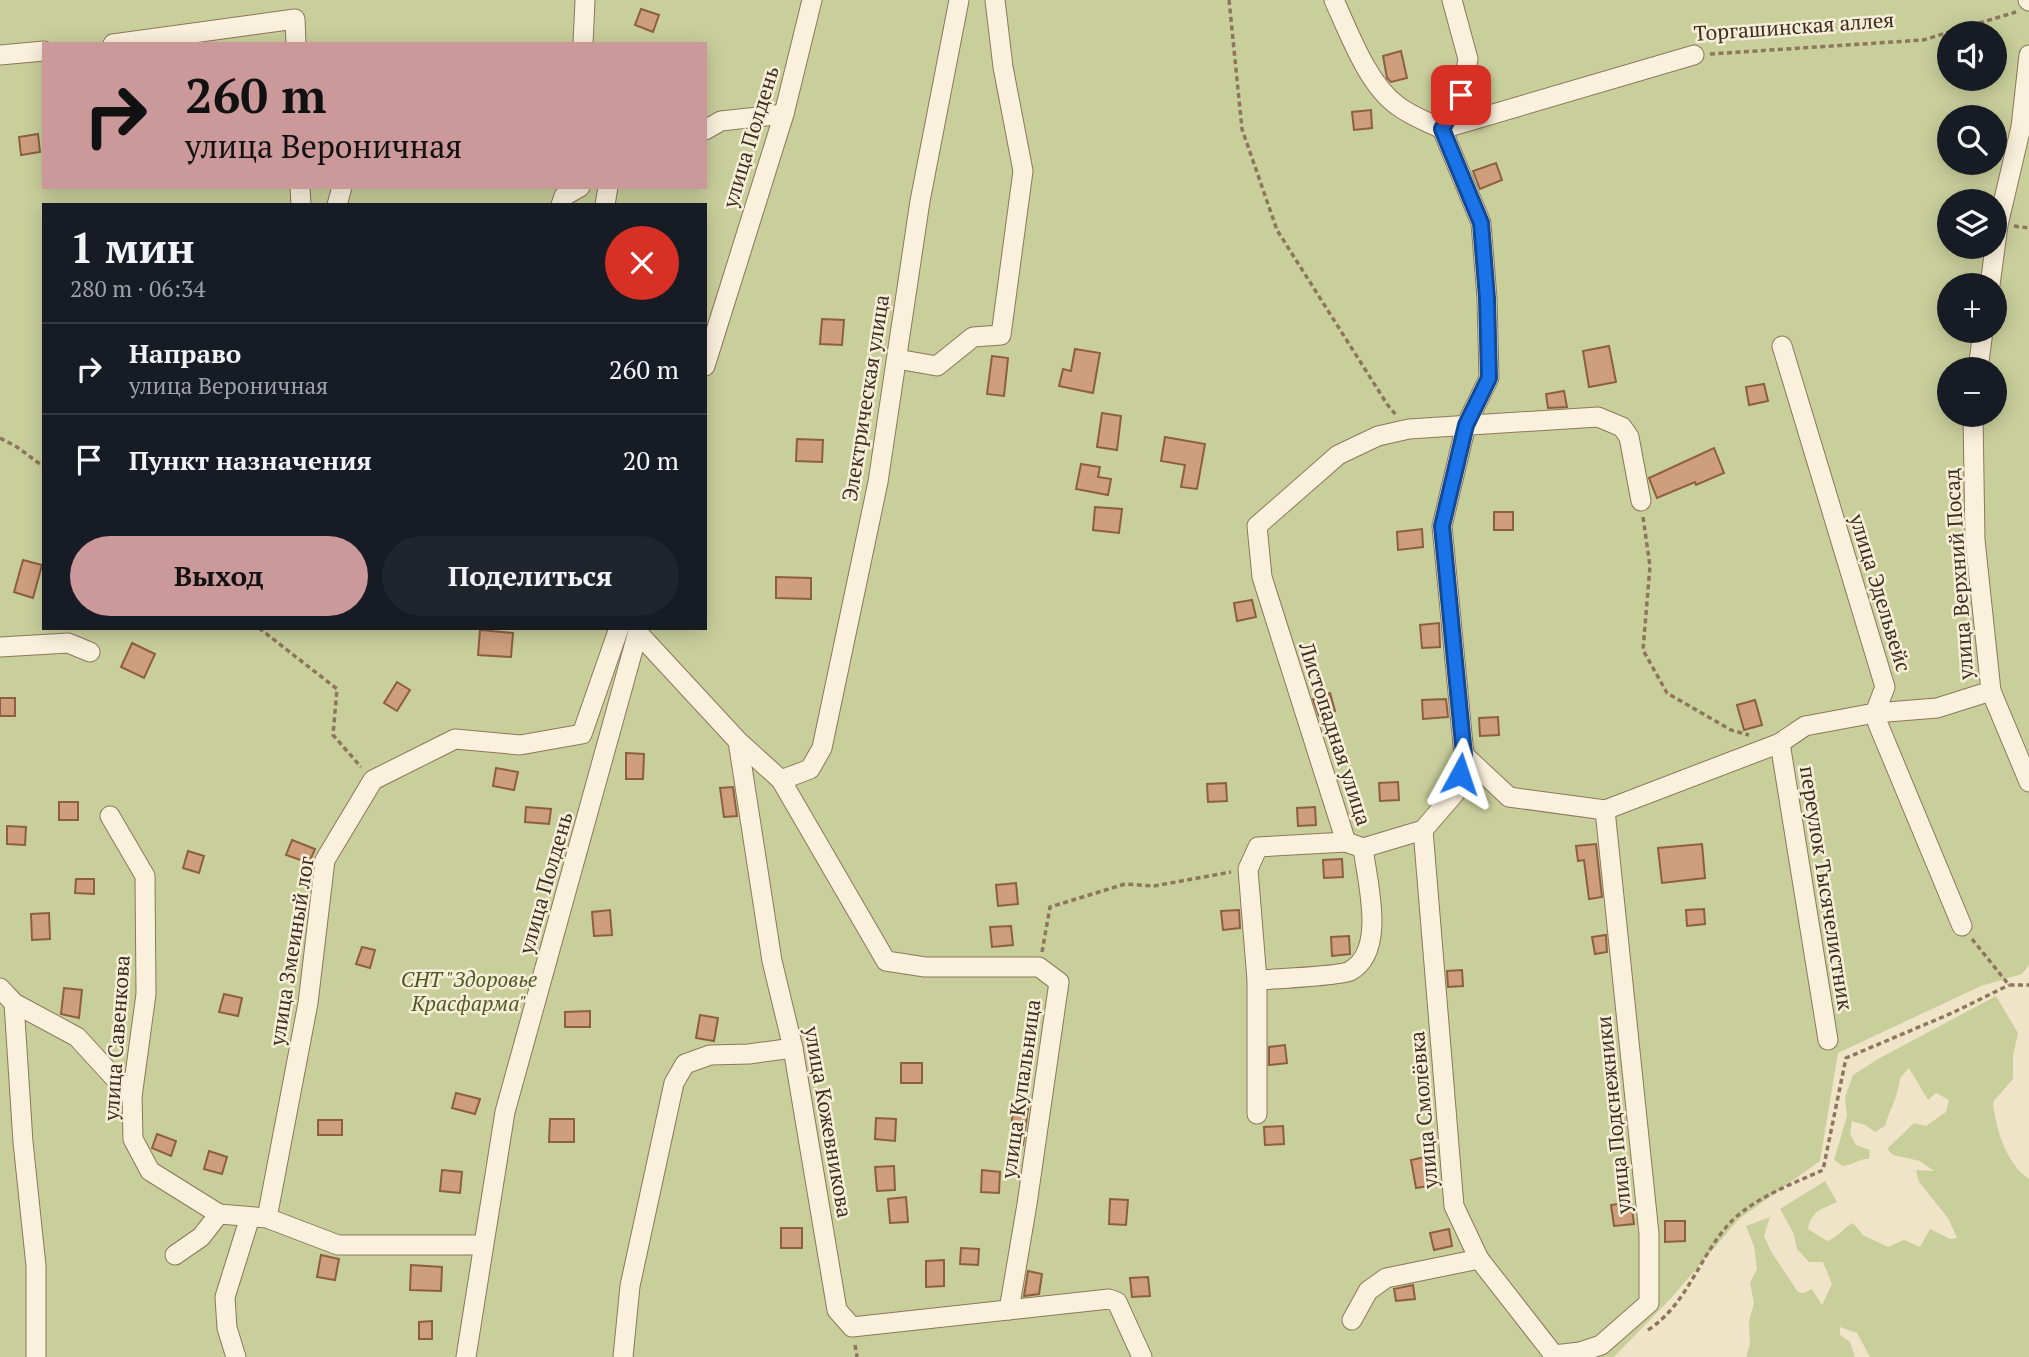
<!DOCTYPE html>
<html lang="ru">
<head>
<meta charset="utf-8">
<style>
  :root { --surface:#171b24; --page:#20242c; --text:#f1f3f6; --muted:#9ea1a6; --line:#363941; --accent:#cc999b }
  body { margin:0; font-family:"PT Serif",serif; background:var(--page); color:var(--text); height:100vh; display:flex; flex-direction:column; font-size:26px; white-space:nowrap }
  * { box-sizing:border-box; margin:0 }
  p { font-size:23px; color:var(--muted) }
  .icon { flex:none; width:38px; height:38px; fill:none; stroke:currentColor; stroke-width:2; stroke-linecap:round; stroke-linejoin:round }
  .map { position:relative; flex:1; overflow:hidden }
  .details { position:absolute; left:42px; top:203px; width:665px; height:427px; display:flex; flex-direction:column; background:var(--surface); border-radius:0px; box-shadow:0 4px 18px #0003 }
  .details>* { flex:none }
  .top-card { position:absolute; left:42px; top:42px; width:665px; height:147px; border-radius:0px; box-shadow:0 4px 18px #0003; background:#cc999b; color:#111; overflow:hidden }
  .tools { position:absolute; left:1937px; top:21px; display:grid; gap:14px }
  .tools a { display:grid; place-items:center; width:70px; height:70px; border-radius:50%; background:var(--surface); box-shadow:0 4px 18px #0003; font-size:35px }
  .pin { position:absolute; display:grid; place-items:center; width:60px; height:60px; color:#fff; margin:-30px; border-radius:14px; box-shadow:0 4px 10px #0006 }
  .me { position:absolute; width:77px; margin:-38px; rotate:5deg; stroke-linejoin:round; filter:drop-shadow(0 0 5px #0008) }
  .turn { display:flex; align-items:center; gap:24px; height:147px; padding:0 28px; font-size:32px }
  .turn .icon { width:91px; height:91px; stroke-width:2.5 }
  .turn b { display:block; font-size:49px; line-height:60px }
  .round { display:grid; place-items:center; flex:none; width:74px; height:74px; border-radius:37px; background:var(--page) }
  .summary { display:flex; align-items:center; justify-content:space-between; height:119px; padding:0 28px }
  h1 { font-size:42px; font-weight:700; line-height:52px }
  .button { display:flex; gap:14px; margin-top:auto; padding:14px 28px }
  .button a { flex:1; height:80px; border-radius:42px; background:var(--accent); color:#111; font-size:28px; font-weight:700; line-height:80px; text-align:center }
  .button a+a { background:var(--page); color:var(--text) }
  ul { padding:0; list-style:none }
  li { display:flex; align-items:center; gap:21px; height:91px; padding:0 28px; border-top:2px solid var(--line) }
  li div { flex:1 }
  li b { display:block; font-size:26px }
  li em { font-style:normal }
  .map>svg:first-child { display:block }
  .green { fill:#c9cf9b; fill-rule:evenodd }
  .building { fill:#cf9f7d; stroke:#8d5f41; stroke-width:2 }
  .lines { fill:none; stroke-linecap:round; stroke-linejoin:round }
  .minor-casing { stroke:#8d765c; stroke-width:21 }
  .path { stroke:#8d765c; stroke-width:3.5; stroke-dasharray:5 3.5; stroke-linecap:butt }
  .minor { stroke:#faf1dc; stroke-width:19 }
  .route-casing { stroke:#114b97; stroke-width:18 }
  .route { stroke:#1a73e8; stroke-width:12 }
  .labels { text-anchor:middle; stroke-width:5; stroke-linejoin:round; paint-order:stroke }
  .street-label { font-size:21px; fill:#3d2e20; stroke:#f7eed8 }
  .park-label { font-size:21px; font-style:italic; fill:#4d5a26; stroke:#f7eed8 }
</style>
</head>
<body>
<div class="map">
<svg width="2029" height="1357" viewBox="0 0 2029 1357">
  <rect width="100%" height="100%" fill="#f0e4c8"/>
  <g class="green">
    <path d="M 0,0 L 2029,0 L 2029,965 L 2022,974 L 1981,986 L 1838,1053 L 1820,1161 L 1739,1219 L 1673,1296 L 1614,1357 L 0,1357 ZM 1950,33 L 1995,33 L 1995,79 L 1950,79 ZM 44,44 L 705,44 L 705,187 L 44,187 ZM 1950,117 L 1995,117 L 1995,163 L 1950,163 ZM 1950,201 L 1995,201 L 1995,247 L 1950,247 ZM 44,205 L 705,205 L 705,628 L 44,628 ZM 1950,285 L 1995,285 L 1995,331 L 1950,331 ZM 1950,369 L 1995,369 L 1995,415 L 1950,415 Z"/>
    <path d="M 1996,996 L 2018,1033 L 2013,1056 L 2013,1079 L 1993,1102 C 1996,1129 2005,1162 2029,1179 L 2029,1357 L 1870,1357 L 1857,1333 L 1840,1327 L 1840,1335 L 1850,1342 L 1855,1357 L 1746,1357 L 1750,1344 L 1749,1321 L 1754,1303 L 1750,1283 L 1757,1269 L 1754,1246 L 1746,1226 L 1770,1217 L 1764,1236 L 1772,1253 L 1798,1292 L 1804,1293 L 1812,1289 L 1822,1305 L 1832,1284 L 1823,1262 L 1809,1262 L 1797,1249 L 1793,1232 L 1780,1209 L 1825,1181 L 1837,1202 C 1822,1209 1811,1211 1808,1229 L 1827,1241 C 1839,1237 1843,1228 1853,1223 L 1863,1235 L 1888,1247 L 1904,1240 L 1920,1247 L 1930,1229 L 1950,1239 L 1957,1238 L 1948,1218 L 1919,1182 L 1916,1170 L 1934,1171 L 1920,1161 L 1893,1155 L 1887,1149 L 1914,1123 L 1926,1126 L 1946,1112 L 1949,1100 L 1936,1093 L 1928,1100 L 1909,1068 L 1900,1078 C 1899,1093 1890,1110 1885,1126 L 1875,1132 L 1865,1125 L 1852,1121 L 1850,1134 L 1856,1145 L 1870,1150 L 1869,1159 C 1859,1158 1853,1165 1843,1166 L 1834,1160 L 1847,1116 L 1845,1097 L 1853,1075 L 1878,1059 Z"/>
  </g>
  <g class="building">
    <polygon points="641,9 659,15 653,32 635,25"/>
    <polygon points="1401,51 1407,78 1391,82 1387,78 1383,56"/>
    <polygon points="1371,110 1372,128 1354,130 1352,112"/>
    <polygon points="38,134 40,152 21,155 19,137"/>
    <polygon points="1496,163 1502,180 1480,189 1473,171"/>
    <polygon points="822,319 844,320 842,345 820,344"/>
    <polygon points="1609,346 1616,382 1589,387 1583,351"/>
    <polygon points="1075,349 1100,353 1093,393 1059,386 1063,369 1071,371"/>
    <polygon points="992,356 1008,358 1004,396 987,394"/>
    <polygon points="1764,384 1768,401 1749,405 1746,387"/>
    <polygon points="1564,391 1567,407 1548,408 1546,394"/>
    <polygon points="1102,413 1121,416 1117,450 1097,447"/>
    <polygon points="1165,437 1205,444 1197,489 1181,487 1185,465 1161,461"/>
    <polygon points="797,439 823,440 822,462 796,461"/>
    <polygon points="1714,448 1724,473 1696,485 1695,482 1657,498 1649,478"/>
    <polygon points="1081,464 1100,467 1098,477 1111,479 1108,495 1076,489"/>
    <polygon points="1095,507 1122,509 1119,533 1093,530"/>
    <rect x="1494" y="512" width="19" height="18"/>
    <polygon points="1422,529 1423,547 1398,550 1397,532"/>
    <polygon points="23,560 42,565 33,598 14,592"/>
    <polygon points="776,577 811,578 811,599 776,598"/>
    <polygon points="1252,600 1256,617 1237,621 1234,603"/>
    <polygon points="1439,623 1440,647 1422,648 1420,625"/>
    <polygon points="480,630 513,633 511,657 478,655"/>
    <polygon points="132,643 155,654 144,678 121,667"/>
    <polygon points="397,682 410,690 397,711 384,703"/>
    <polygon points="1330,693 1335,711 1319,716 1313,699"/>
    <rect x="0" y="698" width="15" height="18"/>
    <polygon points="1446,699 1448,717 1423,719 1422,700"/>
    <polygon points="1755,700 1762,725 1744,730 1737,705"/>
    <polygon points="1498,717 1499,735 1480,736 1479,718"/>
    <polygon points="626,753 644,754 643,779 626,779"/>
    <polygon points="496,768 518,772 514,790 493,786"/>
    <polygon points="1398,782 1399,800 1380,801 1379,783"/>
    <polygon points="1226,783 1227,801 1208,802 1207,784"/>
    <polygon points="733,787 737,816 724,817 720,788"/>
    <rect x="59" y="802" width="19" height="18"/>
    <polygon points="526,807 551,809 549,824 525,822"/>
    <polygon points="1315,807 1316,825 1298,826 1297,808"/>
    <polygon points="7,826 26,827 25,845 7,844"/>
    <polygon points="292,840 315,849 309,863 286,855"/>
    <polygon points="1596,844 1602,897 1589,899 1584,860 1578,861 1576,846"/>
    <polygon points="1702,844 1705,878 1662,883 1658,848"/>
    <polygon points="188,851 204,856 199,873 183,868"/>
    <polygon points="1342,859 1343,877 1324,878 1323,860"/>
    <polygon points="76,879 94,879 94,894 75,893"/>
    <polygon points="1016,883 1018,904 998,906 996,885"/>
    <polygon points="1704,909 1705,924 1687,926 1686,910"/>
    <polygon points="610,910 612,935 594,936 592,912"/>
    <polygon points="1239,910 1240,928 1223,930 1221,911"/>
    <polygon points="49,913 50,939 32,940 31,914"/>
    <polygon points="1011,926 1013,945 992,947 990,927"/>
    <polygon points="1606,935 1607,952 1595,954 1592,937"/>
    <polygon points="1349,936 1350,954 1332,956 1331,937"/>
    <polygon points="362,947 375,950 370,968 356,964"/>
    <polygon points="1462,970 1463,986 1448,987 1447,971"/>
    <polygon points="64,988 82,990 79,1018 61,1014"/>
    <polygon points="224,994 242,998 238,1016 219,1012"/>
    <polygon points="590,1011 590,1027 565,1027 565,1012"/>
    <polygon points="700,1015 718,1018 714,1041 696,1038"/>
    <polygon points="1285,1045 1287,1063 1269,1065 1269,1047"/>
    <rect x="901" y="1063" width="21" height="20"/>
    <polygon points="456,1093 480,1099 475,1114 452,1108"/>
    <polygon points="1013,1108 1028,1109 1023,1145 1010,1144"/>
    <polygon points="876,1118 896,1119 895,1141 875,1139"/>
    <polygon points="550,1119 574,1119 574,1142 549,1142"/>
    <rect x="318" y="1120" width="24" height="15"/>
    <polygon points="1283,1126 1284,1144 1265,1145 1264,1127"/>
    <polygon points="157,1134 176,1141 171,1156 152,1148"/>
    <polygon points="209,1151 227,1157 222,1174 204,1169"/>
    <polygon points="1430,1156 1434,1185 1416,1188 1411,1160"/>
    <polygon points="894,1166 895,1190 877,1191 875,1167"/>
    <polygon points="442,1170 462,1172 460,1193 440,1191"/>
    <polygon points="982,1170 1000,1172 999,1193 981,1192"/>
    <polygon points="906,1197 908,1222 890,1223 888,1199"/>
    <polygon points="1110,1199 1128,1200 1126,1225 1109,1224"/>
    <polygon points="1631,1202 1634,1224 1614,1226 1611,1205"/>
    <polygon points="1665,1221 1685,1221 1685,1241 1665,1242"/>
    <rect x="781" y="1228" width="21" height="20"/>
    <polygon points="1449,1229 1452,1246 1434,1250 1430,1233"/>
    <polygon points="961,1248 979,1249 978,1265 960,1264"/>
    <polygon points="321,1255 339,1259 335,1280 317,1277"/>
    <polygon points="944,1260 944,1286 926,1287 926,1261"/>
    <polygon points="411,1265 442,1267 441,1291 410,1290"/>
    <polygon points="1028,1271 1042,1274 1039,1294 1024,1296"/>
    <polygon points="1148,1277 1150,1296 1132,1297 1130,1278"/>
    <polygon points="1413,1285 1415,1299 1396,1301 1394,1289"/>
    <polygon points="432,1321 432,1339 419,1339 419,1322"/>
  </g>
  <g class="lines">
    <defs>
      <g id="minor">
        <polyline points="2028,0 2029,1"/>
        <polyline points="113,44 295,19 296,44"/>
        <polyline points="583,44 585,0"/>
        <polyline points="0,55 44,51"/>
        <polyline points="1442,129 1694,55"/>
        <polyline points="1442,129 1461,95 1468,59 1452,0"/>
        <polyline points="705,130 721,121 784,114"/>
        <polyline points="300,187 301,205"/>
        <polyline points="337,205 342,187"/>
        <polyline points="561,205 564,196 580,187"/>
        <polyline points="605,205 608,187"/>
        <polyline points="1990,285 1998,225 2021,127 2029,55"/>
        <polyline points="1782,346 1885,687 1875,713 1878,724 1962,926"/>
        <polyline points="897,359 937,366 973,337 1001,335 1023,171 1003,67 995,0"/>
        <polyline points="705,366 784,114 812,0"/>
        <polyline points="1978,369 1983,331"/>
        <polyline points="639,628 639,634 738,741 772,961 793,1048 837,1310 852,1327 1109,1299 1117,1302 1142,1357"/>
        <polyline points="0,647 68,643 90,652"/>
        <polyline points="1991,691 2029,782"/>
        <polyline points="738,741 781,780 886,961 925,967 1039,967 1059,982 1027,1204 1009,1310"/>
        <polyline points="1780,743 1828,1040"/>
        <polyline points="1464,755 1509,797 1605,810 1780,743 1805,726 1875,713 1937,708 1991,691 1975,540 1973,415"/>
        <polyline points="781,780 810,769 822,748 878,482 920,201 959,0"/>
        <polyline points="110,816 145,876 146,994 132,1097 133,1139 150,1171 219,1214 267,1218 338,1245 482,1245"/>
        <polyline points="1423,830 1454,1206 1479,1259 1554,1355 1580,1352 1601,1345 1649,1303 1649,1234 1605,810"/>
        <polyline points="1346,842 1262,577 1257,526 1338,455 1378,436 1409,429 1598,417 1622,427 1629,437 1641,501"/>
        <path d="M 1257,980 C 1273,979 1341,976 1350,971 C 1387,951 1367,881 1363,848"/>
        <polyline points="0,988 14,1003 77,1037 132,1097"/>
        <polyline points="14,1003 23,1142 36,1266 36,1357"/>
        <path d="M 1257,1114 L 1257,980 L 1248,869 L 1258,847 L 1346,842 L 1363,848 L 1423,830 L 1455,793 L 1464,755 L 1442,526 L 1466,425 L 1489,378 L 1487,298 L 1481,223 L 1442,129 C 1428,122 1411,116 1398,106 C 1368,85 1349,33 1334,0"/>
        <polyline points="267,1218 308,1003 325,860 373,780 455,739 520,745 582,734 619,628"/>
        <polyline points="175,1255 201,1237 219,1214"/>
        <polyline points="1352,1320 1368,1291 1386,1278 1479,1259"/>
        <polyline points="236,1357 227,1328 225,1297 250,1217"/>
        <polyline points="466,1357 505,1112 639,628"/>
        <polyline points="623,1357 630,1286 674,1083 685,1064 710,1055 749,1054 793,1048"/>
      </g>
    </defs>
    <use href="#minor" class="minor-casing"/>
    <g class="path">
      <polyline points="1229,0 1242,129 1277,230 1387,404 1396,415"/>
      <polyline points="1710,54 1923,40 2016,12"/>
      <polyline points="2014,226 2029,228"/>
      <polyline points="0,438 17,447 44,467"/>
      <polyline points="1643,517 1650,566 1643,650 1667,693 1731,730 1749,735"/>
      <polyline points="259,628 337,689 333,735 361,767"/>
      <polyline points="1972,939 2009,985 2029,985"/>
      <polyline points="1042,952 1050,907 1125,884 1154,886 1231,872"/>
      <path d="M 1648,1330 C 1691,1302 1701,1248 1737,1216 C 1762,1195 1794,1183 1823,1170 L 1846,1058 L 1952,1013 L 2009,985"/>
      <polyline points="855,1345 857,1357"/>
    </g>
    <use href="#minor" class="minor"/>
  </g>
  <g class="lines">
    <defs>
      <polyline id="route" points="1460,774 1464,755 1442,526 1466,425 1489,378 1487,298 1481,223 1442,129 1461,95"/>
    </defs>
    <use href="#route" class="route-casing"/>
    <use href="#route" class="route"/>
  </g>
  <g class="labels">
    <g class="street-label">
      <text transform="translate(1794 27) rotate(-4)" y="7">Торгашинская аллея</text>
      <text transform="translate(751 137) rotate(-73)" y="7">улица Полдень</text>
      <text transform="translate(866 398) rotate(-81)" y="7">Электрическая улица</text>
      <text transform="translate(1959 574) rotate(-94)" y="7">улица Верхний Посад</text>
      <text transform="translate(1880 593) rotate(73)" y="7">улица Эдельвейс</text>
      <text transform="translate(1335 734) rotate(72)" y="7">Листопадная улица</text>
      <text transform="translate(546 883) rotate(-74)" y="7">улица Полдень</text>
      <text transform="translate(1826 888) rotate(81)" y="7">переулок Тысячелистник</text>
      <text transform="translate(292 951) rotate(-81)" y="7">улица Змеиный лог</text>
      <text transform="translate(117 1038) rotate(-86)" y="7">улица Савенкова</text>
      <text transform="translate(1021 1089) rotate(-82)" y="7">улица Купальница</text>
      <text transform="translate(1424 1110) rotate(-95)" y="7">улица Смолёвка</text>
      <text transform="translate(1614 1115) rotate(-96)" y="7">улица Подснежники</text>
      <text transform="translate(828 1122) rotate(80)" y="7">улица Кожевникова</text>
    </g>
    <g class="park-label">
      <text x="469" y="987">СНТ "Здоровье<tspan x="469" dy="24">Красфарма"</tspan></text>
    </g>
  </g>
</svg>
<div class="tools">
<a><svg class="icon" aria-label="sound" viewBox="0 0 24 24"><path d="M4 9h4l5-4v14l-5-4H4zM17 9q2 3 0 6"/></svg></a>
<a><svg class="icon" aria-label="search" viewBox="0 0 24 24"><circle cx="10" cy="10" r="6"/><path d="M15 15l6 6"/></svg></a>
<a><svg class="icon" aria-label="layers" viewBox="0 0 24 24"><path d="M12 4l9 5-9 5-9-5zM3 14l9 5 9-5"/></svg></a>
<a>+</a>
<a>−</a>
</div>
<div class="pin" style="left:1461px;top:95px;background:#d93025"><svg class="icon" aria-label="arrive" viewBox="0 0 24 24"><path d="M6 21V4h12l-3 4 3 4H6"/></svg></div>
<svg class="me" style="left:1460px;top:774px" viewBox="-20 -20 40 40"><path d="M0-17L14 15 0 8-14 15z" fill="#1a73e8" stroke="#fff" stroke-width="4"/></svg>
<div class="top-card">
<div class="turn"><svg class="icon" aria-label="right" viewBox="0 0 24 24"><path d="M7 20v-9h11M14 6l5 5-5 5"/></svg><div><b>260 m</b>улица Вероничная</div></div>
</div>
<section class="details">
<div class="summary"><div><h1>1 мин</h1><p>280 m · 06:34</p></div><a class="round" style="background:#d93025;color:#fff"><svg class="icon" aria-label="close" viewBox="0 0 24 24"><path d="M6 6l12 12M18 6L6 18"/></svg></a></div>
<ul>
<li><svg class="icon" aria-label="right" viewBox="0 0 24 24"><path d="M7 20v-9h11M14 6l5 5-5 5"/></svg><div><b>Направо</b><p>улица Вероничная</p></div><em>260 m</em></li>
<li><svg class="icon" aria-label="arrive" viewBox="0 0 24 24"><path d="M6 21V4h12l-3 4 3 4H6"/></svg><div><b>Пункт назначения</b></div><em>20 m</em></li>
</ul>
<div class="button"><a>Выход</a><a>Поделиться</a></div>
</section>
</div>
</body>
</html>
